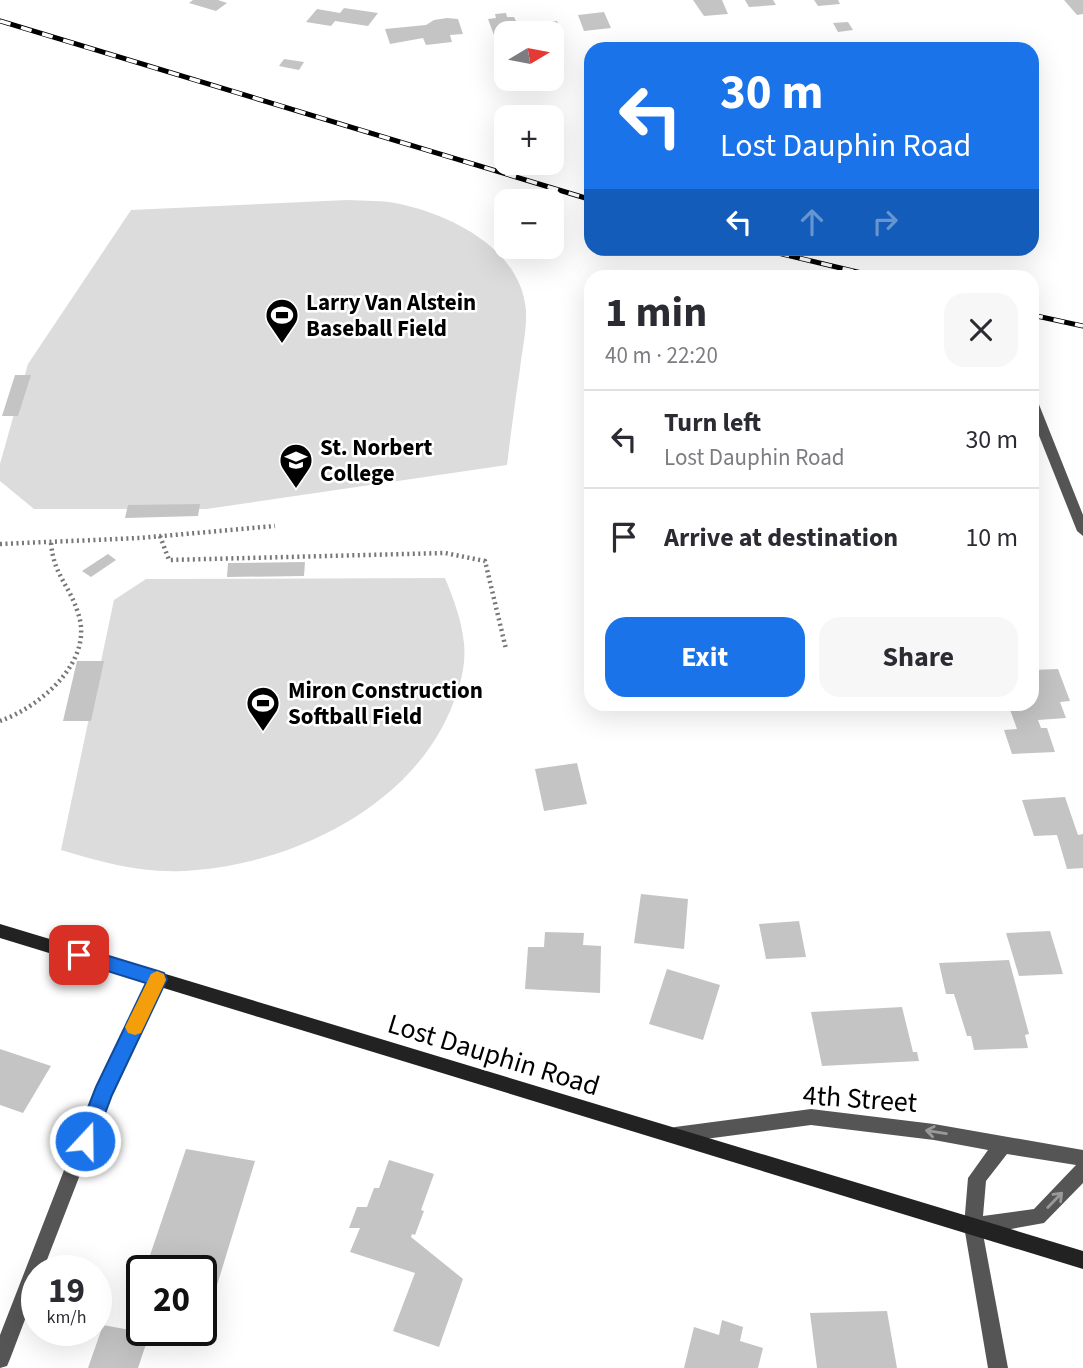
<!DOCTYPE html>
<html lang="en">
<head>
<meta charset="utf-8">
<style>
  :root { --surface:#fff; --page:#f7f7f7; --text:#2b2b33; --muted:#7c7c81; --line:#e1e1e2; --accent:#1a73e8 }
  body { margin:0; font-family:"Source Sans 3",sans-serif; background:var(--page); color:var(--text); height:100vh; display:flex; flex-direction:column; font-size:26px; white-space:nowrap }
  * { box-sizing:border-box; margin:0 }
  p { font-size:23px; color:var(--muted) }
  .icon { flex:none; width:38px; height:38px; fill:none; stroke:currentColor; stroke-width:2; stroke-linecap:round; stroke-linejoin:round }
  .map { position:relative; flex:1; overflow:hidden }
  .drawer { position:absolute; left:584px; top:270px; width:455px; height:441px; display:flex; flex-direction:column; background:var(--surface); border-radius:21px; box-shadow:0 7px 28px #0002 }
  .drawer>* { flex:none }
  .guide { position:absolute; left:584px; top:42px; width:455px; height:214px; border-radius:21px; box-shadow:0 7px 28px #0002; background:#1a73e8; color:#fff; overflow:hidden }
  .needle { width:46px; rotate:80deg }
  .controls { position:absolute; left:494px; top:21px; display:grid; gap:14px }
  .controls a { display:grid; place-items:center; width:70px; height:70px; border-radius:14px; background:var(--surface); box-shadow:0 7px 28px #0002; font-size:35px }
  .speed { position:absolute; left:21px; top:1255px; display:flex; gap:14px; font-size:35px; font-weight:700; text-align:center }
  .speed>* { display:grid; place-content:center; width:91px; height:91px; border-radius:50%; background:var(--surface); box-shadow:0 7px 28px #0002; line-height:1 }
  .speed small { font-size:18px; font-weight:400 }
  .speed .limit { border:4px solid #111; border-radius:10px; background:#fff; color:#111 }
  .pin { position:absolute; display:grid; place-items:center; width:60px; height:60px; color:#fff; margin:-30px; border-radius:14px; box-shadow:0 4px 10px #0006 }
  .me { position:absolute; width:77px; margin:-38px; rotate:21deg; stroke-linejoin:round; filter:drop-shadow(0 0 5px #0008) }
  .turn { display:flex; align-items:center; gap:24px; height:147px; padding:0 21px; font-size:32px }
  .turn .icon { width:91px; height:91px; stroke-width:2.5 }
  .turn b { display:block; font-size:49px; line-height:60px }
  .lanes { display:flex; align-items:center; height:66px; padding:0 21px; background:#0003; justify-content:center; gap:35px; direction:ltr }
  .lanes .off { opacity:.35 }
  .round { display:grid; place-items:center; flex:none; width:74px; height:74px; border-radius:21px; background:var(--page) }
  .overview { display:flex; align-items:center; justify-content:space-between; height:119px; padding:0 21px }
  h1 { font-size:42px; font-weight:700; line-height:52px }
  .primary-button { display:flex; gap:14px; margin-top:auto; padding:14px 21px }
  .primary-button a { flex:1; height:80px; border-radius:21px; background:var(--accent); color:#fff; font-size:28px; font-weight:700; line-height:80px; text-align:center }
  .primary-button a+a { background:var(--page); color:var(--text) }
  ul { padding:0; list-style:none }
  li { display:flex; align-items:center; gap:21px; height:98px; padding:0 21px; border-top:2px solid var(--line) }
  li div { flex:1 }
  li b { display:block; font-size:26px }
  li em { font-style:normal }
  .map>svg:first-child { display:block }
  .green { fill:#dcdcdc }
  .building { fill:#c4c4c4 }
  .lines { fill:none; stroke-linecap:round; stroke-linejoin:round }
  .path { stroke:#777; stroke-width:4.5; stroke-dasharray:2 3.5; stroke-linecap:butt }
  .service { fill:#555; fill-rule:evenodd }
  .minor { fill:#555; fill-rule:evenodd }
  .secondary { fill:#222; fill-rule:evenodd }
  .rail-casing { stroke:#000; stroke-width:5 }
  .rail { stroke:#fff; stroke-width:3.5; stroke-dasharray:11; stroke-linecap:butt }
  .oneway { stroke:#999 }
  .route { fill:#1a73e8; stroke:#114b97; stroke-width:2 }
  .slow { fill:#f59e0b }
  .labels { text-anchor:middle; stroke-width:5; stroke-linejoin:round; paint-order:stroke }
  .poi-label { font-size:23px; font-weight:bold; fill:#000; stroke:#fff; text-anchor:start }
  .near-street-label { font-size:28px; fill:#000; stroke:#fff }
</style>
</head>
<body>
<div class="map">
<svg width="1083" height="1368" viewBox="0 0 1083 1368">
  <rect width="100%" height="100%" fill="#fff"/>
  <g class="green">
    <path d="M 347,200 C 364,201 383,200 400,204 C 452,215 522,250 526,311 C 527,330 522,350 520,369 C 515,401 511,433 507,465 L 207,509 L 34,509 L 0,481 L 0,464 L 28,364 L 131,210 Z"/>
    <path d="M 445,578 C 454,600 462,621 464,644 C 466,663 461,684 454,701 C 417,803 299,861 197,870 C 147,875 108,864 61,850 L 114,600 L 146,579 Z"/>
  </g>
  <g class="building">
    <polygon points="193,0 218,0 227,3 216,11 189,3"/>
    <polygon points="693,0 722,0 728,14 704,16"/>
    <polygon points="745,0 773,0 776,5 749,7"/>
    <polygon points="814,0 838,0 840,4 818,6"/>
    <polygon points="1064,0 1083,0 1083,14 1077,15"/>
    <polygon points="344,8 378,13 368,26 335,21 331,26 306,22 317,9 340,13"/>
    <polygon points="604,12 611,28 584,31 578,15"/>
    <polygon points="506,13 507,17 514,17 518,25 557,21 562,34 537,33 535,29 520,30 521,33 506,33 506,46 498,46 488,19 496,18 495,14"/>
    <polygon points="447,18 458,19 463,34 450,35 452,42 426,45 423,38 390,44 385,29 426,25 434,20"/>
    <polygon points="848,22 853,30 838,32 833,23"/>
    <polygon points="284,59 304,62 299,70 279,66"/>
    <polygon points="15,375 31,375 18,416 2,416"/>
    <polygon points="200,504 198,516 125,518 128,505"/>
    <polygon points="108,554 116,560 91,577 82,571"/>
    <polygon points="305,562 304,576 227,577 228,563"/>
    <polygon points="77,661 104,661 91,721 63,721"/>
    <polygon points="1058,669 1070,701 1060,702 1066,718 1038,720 1041,728 1047,728 1055,752 1012,754 1004,730 1017,729 1008,704 1032,704 1032,670"/>
    <polygon points="577,763 587,804 544,811 535,769"/>
    <polygon points="1065,797 1078,835 1083,834 1083,868 1067,869 1057,835 1034,836 1022,800"/>
    <polygon points="641,894 688,899 684,949 634,943"/>
    <polygon points="799,921 806,957 766,959 759,924"/>
    <polygon points="1050,931 1063,974 1019,976 1006,933"/>
    <polygon points="545,932 584,933 583,945 601,946 600,993 525,989 528,947 544,947"/>
    <polygon points="1009,960 1029,1034 1025,1035 1028,1048 974,1050 971,1036 967,1036 954,994 946,994 939,963"/>
    <polygon points="667,969 720,985 703,1040 649,1024"/>
    <polygon points="902,1007 913,1052 917,1052 919,1061 822,1066 811,1012"/>
    <polygon points="0,1049 51,1066 23,1113 0,1105"/>
    <polygon points="186,1149 255,1161 199,1344 149,1335 138,1368 88,1368 103,1325 141,1332 142,1330 201,1330 201,1270 145,1270"/>
    <polygon points="389,1160 434,1174 421,1210 424,1211 415,1235 412,1234 411,1237 463,1279 439,1347 393,1331 415,1273 350,1252 360,1228 349,1228 357,1207 367,1207 374,1188 379,1188"/>
    <polygon points="887,1311 897,1368 817,1368 810,1313"/>
    <polygon points="722,1320 743,1327 740,1341 763,1348 758,1368 684,1368 694,1327 719,1335"/>
  </g>
  <g class="lines">
    <g class="path">
      <polyline points="160,536 169,560 445,553 485,561 506,649"/>
      <polyline points="0,544 140,538 275,526"/>
      <path d="M 0,721 C 40,707 95,661 78,613 C 69,584 54,576 51,543"/>
    </g>
    <polygon class="service" points="158,972 164,974 166,979 111,1095 43,1270 37,1270 37,1288 10,1359 7,1366 0,1368 0,1335 94,1093 152,974"/>
    <g class="minor">
      <polygon points="1032,398 1038,402 1083,515 1083,536 1077,531 1032,418"/>
      <path d="M 811,1109 L 934,1124 L 1083,1150 L 1083,1183 L 1044,1223 L 983,1234 L 1008,1368 L 988,1368 L 964,1226 L 968,1178 L 988,1150 L 934,1140 L 811,1125 L 675,1143 L 669,1141 L 666,1135 L 669,1129 L 675,1127 ZM 1007,1154 L 1076,1165 L 1034,1209 L 983,1216 L 986,1181 Z"/>
    </g>
    <polygon class="secondary" points="0,924 1083,1251 1083,1269 0,938"/>
    <defs>
      <g id="rail">
        <polyline points="0,21 592,200"/>
        <polyline points="757,248 874,276"/>
        <polyline points="1032,315 1083,326"/>
      </g>
    </defs>
    <use href="#rail" class="rail-casing"/>
    <use href="#rail" class="rail"/>
  </g>
  <defs><path id="oneway-shaft" d="M-6 0H5M1.5-3L5.5 0L1.5 3" fill="none" stroke-width="1.6" stroke-linecap="round" stroke-linejoin="round" transform="scale(1.75)"/></defs>
  <g class="oneway">
    <use href="#oneway-shaft" transform="translate(936 1132) rotate(-171)"/>
    <use href="#oneway-shaft" transform="translate(1055 1200) rotate(-46)"/>
  </g>
  <polygon class="route" points="79,947 158,971 164,973 167,979 112,1095 92,1148 85,1151 78,1148 75,1141 96,1087 146,983 72,960 70,955 72,949"/>
  <polygon class="slow" points="157,971 164,974 166,980 141,1033 135,1035 128,1033 125,1027 128,1021 151,974"/>
  <defs>
    <symbol id="stadium-pin" viewBox="-11 -11 22 30"><path d="M0 17L-7.5 6A9.5 9.5 0 1 1 7.5 6Z" fill="#000" stroke="#fff"/><path d="M0-5a6.5 5 0 1 0 0 10a6.5 5 0 1 0 0-10ZM-3.5-1.8h7v3.6h-7Z" fill="#fff"/></symbol>
    <symbol id="university-pin" viewBox="-11 -11 22 30"><path d="M0 17L-7.5 6A9.5 9.5 0 1 1 7.5 6Z" fill="#000" stroke="#fff"/><path d="M0-5L7-2L0 1L-7-2ZM-4 1L0 2.5L4 1V4Q0 6-4 4Z" fill="#fff"/></symbol>
  </defs>
  <g fill-rule="evenodd">
    <use href="#stadium-pin" x="263" y="296" width="38" height="52"/>
    <use href="#university-pin" x="277" y="441" width="38" height="52"/>
    <use href="#stadium-pin" x="244" y="684" width="38" height="52"/>
  </g>
  <g class="labels">
    <g class="poi-label">
      <text x="306" y="310">Larry Van Alstein<tspan x="306" dy="26">Baseball Field</tspan></text>
      <text x="320" y="455">St. Norbert<tspan x="320" dy="26">College</tspan></text>
      <text x="288" y="698">Miron Construction<tspan x="288" dy="26">Softball Field</tspan></text>
    </g>
    <g class="near-street-label">
      <text transform="translate(494 1054) rotate(17)" y="10">Lost Dauphin Road</text>
      <text transform="translate(860 1098) rotate(4)" y="10">4th Street</text>
    </g>
  </g>
</svg>
<div class="controls">
<a><svg class="needle" viewBox="-14 -14 28 28"><path d="M0-13l5 13h-10z" fill="#e53935"/><path d="M0 13l5-13h-10z" fill="#7c7c81"/></svg></a>
<a>+</a>
<a>−</a>
</div>
<div class="speed"><div>19<small>km/h</small></div><div class="limit">20</div></div>
<div class="pin" style="left:79px;top:955px;background:#d93025"><svg class="icon" aria-label="arrive" viewBox="0 0 24 24"><path d="M6 21V4h12l-3 4 3 4H6"/></svg></div>
<svg class="me" style="left:85px;top:1141px" viewBox="-20 -20 40 40"><circle r="17" fill="#1a73e8" stroke="#fff" stroke-width="3"/><path d="M0-11L8 9 0 5-8 9z" fill="#fff"/></svg>
<div class="guide">
<div class="turn"><svg class="icon" aria-label="left" viewBox="0 0 24 24"><path d="M17 20v-9H6M10 6l-5 5 5 5"/></svg><div><b>30 m</b>Lost Dauphin Road</div></div>
<div class="lanes"><svg class="icon" aria-label="left" viewBox="0 0 24 24"><path d="M17 20v-9H6M10 6l-5 5 5 5"/></svg><svg class="icon off" aria-label="ahead" viewBox="0 0 24 24"><path d="M12 20V5M6 11l6-6 6 6"/></svg><svg class="icon off" aria-label="right" viewBox="0 0 24 24"><path d="M7 20v-9h11M14 6l5 5-5 5"/></svg></div>
</div>
<section class="drawer">
<div class="overview"><div><h1>1 min</h1><p>40 m · 22:20</p></div><a class="round"><svg class="icon" aria-label="close" viewBox="0 0 24 24"><path d="M6 6l12 12M18 6L6 18"/></svg></a></div>
<ul>
<li><svg class="icon" aria-label="left" viewBox="0 0 24 24"><path d="M17 20v-9H6M10 6l-5 5 5 5"/></svg><div><b>Turn left</b><p>Lost Dauphin Road</p></div><em>30 m</em></li>
<li><svg class="icon" aria-label="arrive" viewBox="0 0 24 24"><path d="M6 21V4h12l-3 4 3 4H6"/></svg><div><b>Arrive at destination</b></div><em>10 m</em></li>
</ul>
<div class="primary-button"><a>Exit</a><a>Share</a></div>
</section>
</div>
</body>
</html>
